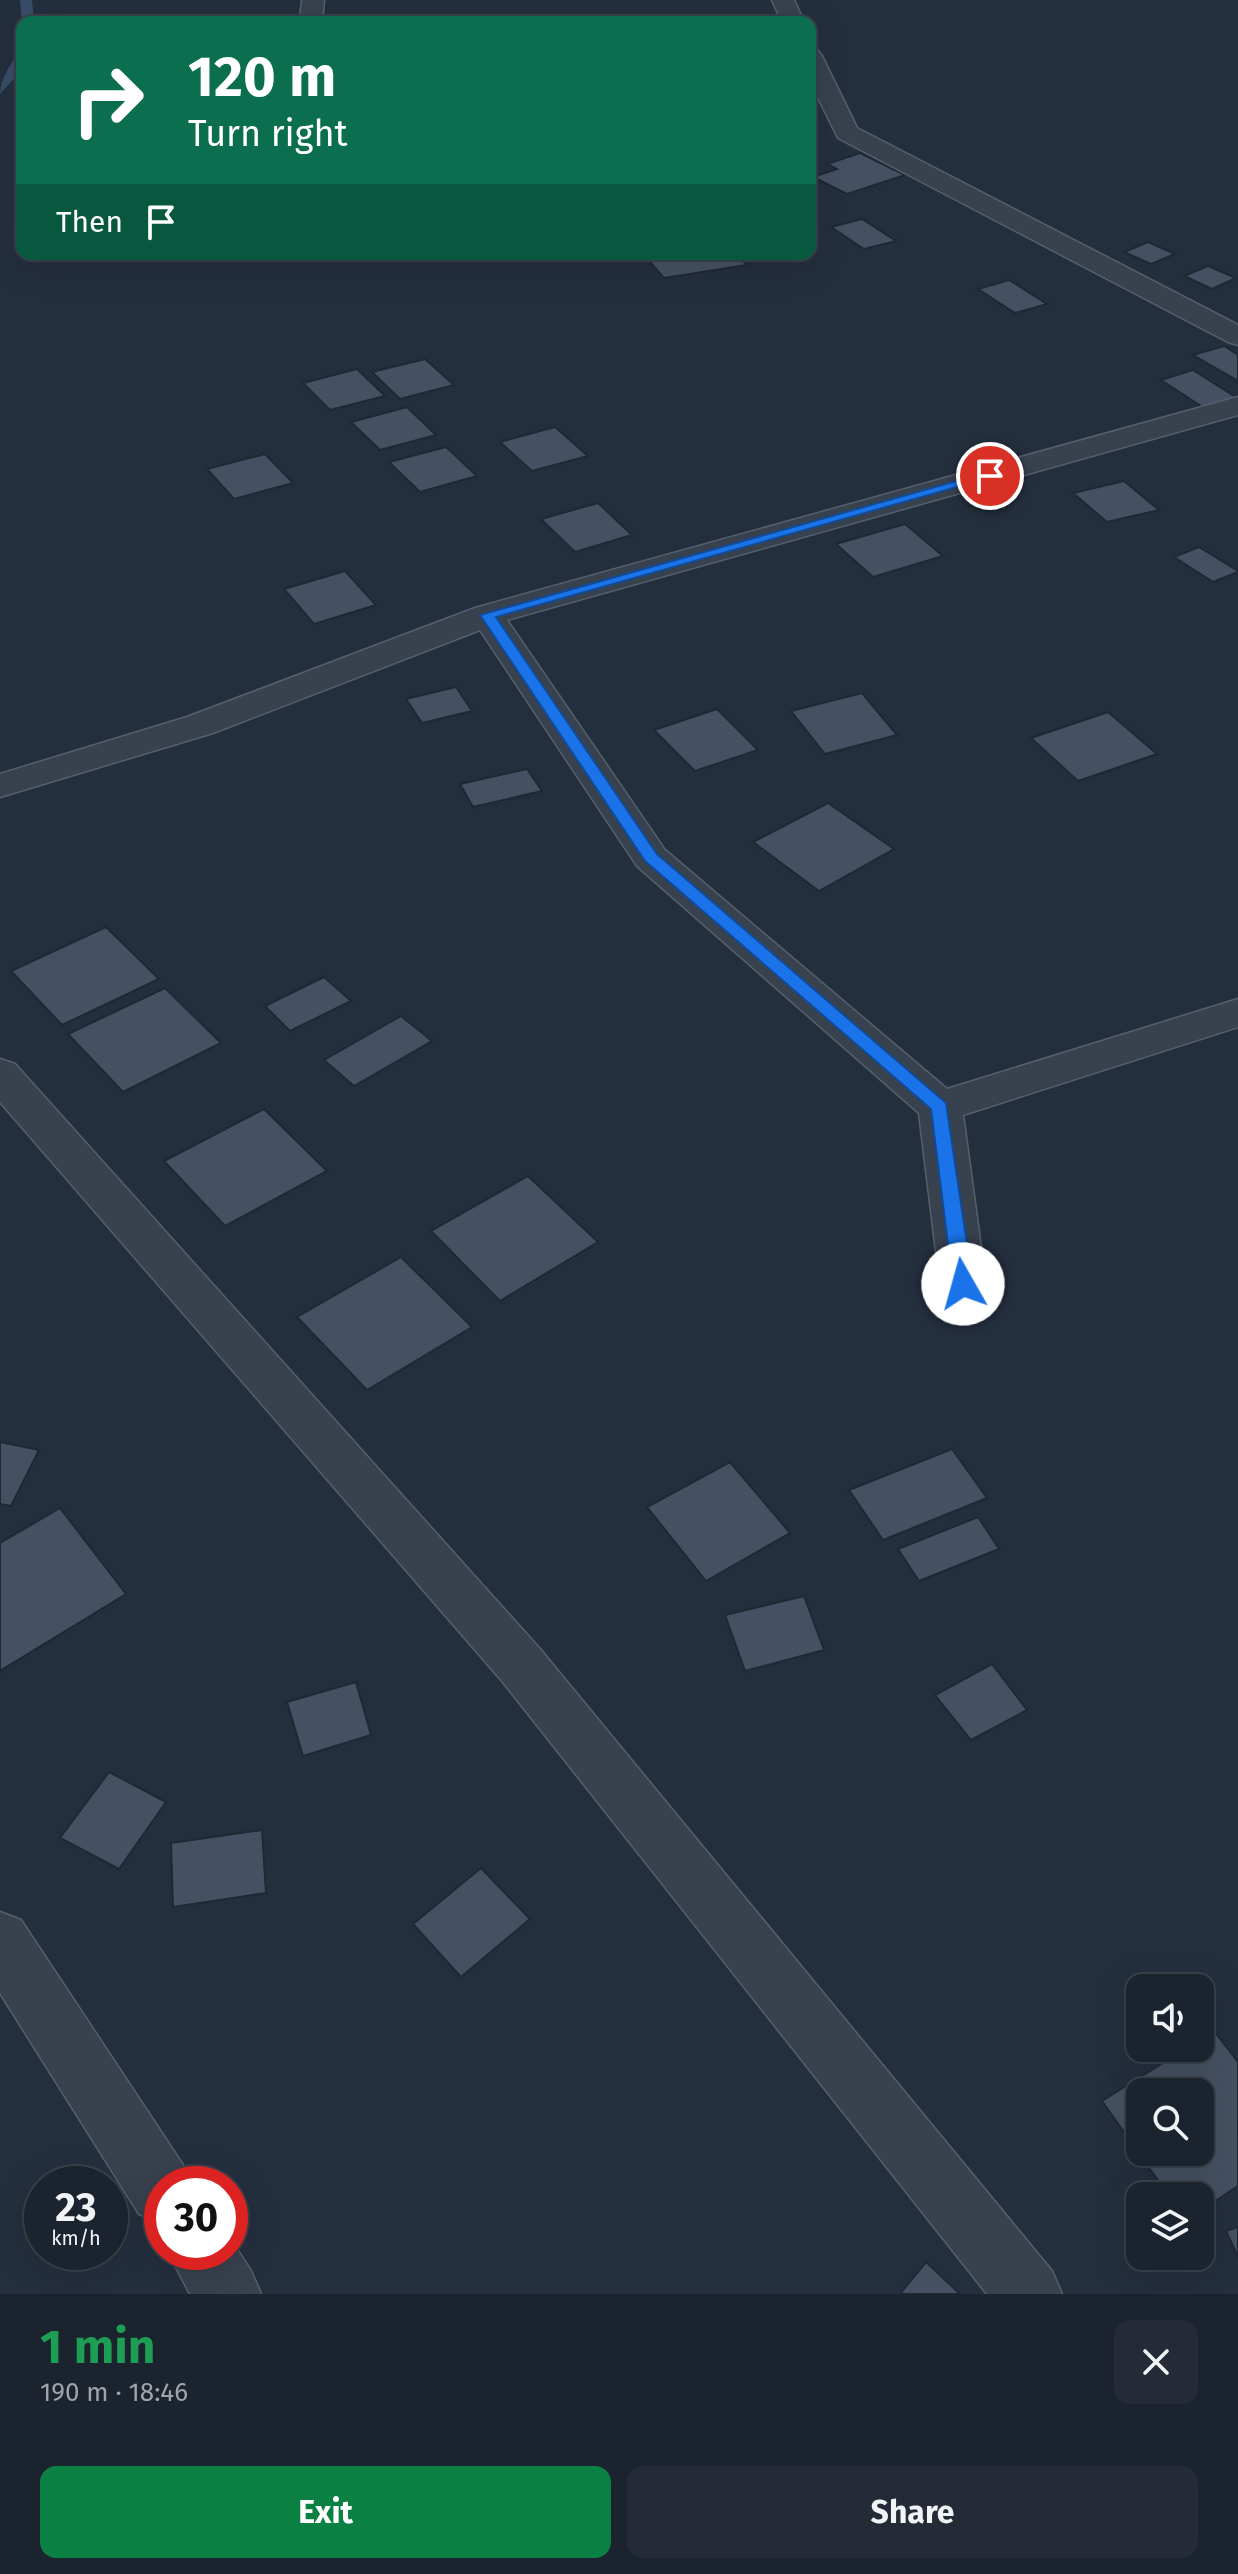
<!DOCTYPE html>
<html lang="en">
<head>
<meta charset="utf-8">
<style>
  :root { --surface:#1b232e; --page:#242b36; --text:#f1f3f6; --muted:#a0a4aa; --line:#39404a; --accent:#0b8043 }
  body { margin:0; font-family:"Fira Sans",sans-serif; background:var(--page); color:var(--text); height:100vh; display:flex; flex-direction:column; font-size:30px; white-space:nowrap }
  * { box-sizing:border-box; margin:0 }
  p { font-size:26px; color:var(--muted) }
  .icon { flex:none; width:44px; height:44px; fill:none; stroke:currentColor; stroke-width:2; stroke-linecap:round; stroke-linejoin:round }
  .map { position:relative; height:2294px; overflow:hidden }
  .drawer { display:flex; flex-direction:column; background:var(--surface); flex:1 }
  .drawer>* { flex:none }
  .hud { position:absolute; left:16px; top:16px; width:800px; height:244px; border-radius:16px; box-shadow:0 8px 32px #0002,0 0 0 2px var(--line); background:#0b6e4f; color:#fff; overflow:hidden }
  .buttons { position:absolute; left:1126px; top:1974px; display:grid; gap:16px }
  .buttons a { display:grid; place-items:center; width:88px; height:88px; border-radius:16px; background:var(--surface); box-shadow:0 8px 32px #0002,0 0 0 2px var(--line); font-size:40px }
  .speed { position:absolute; left:24px; top:2166px; display:flex; gap:16px; font-size:40px; font-weight:700; text-align:center }
  .speed>* { display:grid; place-content:center; width:104px; height:104px; border-radius:50%; background:var(--surface); box-shadow:0 8px 32px #0002,0 0 0 2px var(--line); line-height:1 }
  .speed small { font-size:20px; font-weight:400 }
  .speed .limit { border:12px solid #d22; background:#fff; color:#111 }
  .pin { position:absolute; display:grid; place-items:center; width:68px; height:68px; color:#fff; margin:-34px; border:4px solid #fff; border-radius:50%; box-shadow:0 2px 8px #0007 }
  .me { position:absolute; width:88px; margin:-44px; rotate:353deg; stroke-linejoin:round; filter:drop-shadow(0 0 6px #0008) }
  .turn { display:flex; align-items:center; gap:28px; height:168px; padding:0 40px; font-size:36px }
  .turn .icon { width:104px; height:104px; stroke-width:2.5 }
  .turn b { display:block; font-size:56px; line-height:68px }
  .then { display:flex; align-items:center; height:76px; padding:0 40px; background:#0003; gap:16px; font-size:30px }
  .round { display:grid; place-items:center; flex:none; width:84px; height:84px; border-radius:16px; background:var(--page) }
  .headline { display:flex; align-items:center; justify-content:space-between; height:136px; padding:0 40px }
  h1 { font-size:48px; font-weight:700; line-height:60px; color:#1e9e55 }
  .primary-button { display:flex; gap:16px; margin-top:auto; padding:16px 40px }
  .primary-button a { flex:1; height:92px; border-radius:16px; background:var(--accent); color:#fff; font-size:32px; font-weight:700; line-height:92px; text-align:center }
  .primary-button a+a { background:var(--page); color:var(--text) }
  .map>svg:first-child { display:block }
  .lines { fill:none; stroke-linecap:round; stroke-linejoin:round }
  .stream { fill:#394c67; fill-rule:evenodd }
  .building { fill:#455162; stroke:#1f2835; stroke-width:2; fill-rule:evenodd }
  .minor-casing { stroke:#565f6c; stroke-width:3 }
  .minor { fill:#38414e; fill-rule:evenodd }
  .route { fill:#1a73e8; stroke:#114b97; stroke-width:2 }
</style>
</head>
<body>
<div class="map">
<svg width="1238" height="2294" viewBox="0 0 1238 2294">
  <rect width="100%" height="100%" fill="#242f3e"/>
  <g class="lines">
    <g class="stream">
      <polygon points="20,0 32,0 34,22 22,22"/>
      <path d="M 22,51 L 22,70 L 0,94 C 0,79 11,65 18,52 Z"/>
    </g>
  </g>
  <g class="building">
    <polygon points="860,153 905,175 847,194 813,177 837,169 827,164"/>
    <polygon points="862,219 896,241 864,249 831,227"/>
    <polygon points="1148,242 1175,254 1151,264 1124,252"/>
    <polygon points="643,254 737,254 747,265 664,278"/>
    <polygon points="1208,266 1236,278 1212,289 1184,276"/>
    <polygon points="1009,280 1047,304 1015,313 978,289"/>
    <polygon points="1224,346 1238,355 1238,381 1193,355"/>
    <polygon points="425,359 454,385 400,399 372,372"/>
    <polygon points="357,369 385,396 330,410 303,383"/>
    <polygon points="1193,370 1237,398 1204,408 1161,380"/>
    <polygon points="407,407 436,435 380,450 351,422"/>
    <polygon points="555,427 588,456 532,471 500,442"/>
    <polygon points="446,447 477,476 420,492 389,462"/>
    <polygon points="265,454 293,483 234,499 207,469"/>
    <polygon points="1124,481 1159,510 1107,522 1073,493"/>
    <polygon points="598,503 632,535 575,552 541,519"/>
    <polygon points="905,524 943,556 873,577 836,544"/>
    <polygon points="1199,547 1238,571 1238,572 1213,582 1174,557"/>
    <polygon points="345,571 376,605 314,624 284,589"/>
    <polygon points="456,687 472,711 422,723 406,699"/>
    <polygon points="862,693 897,735 825,754 791,711"/>
    <polygon points="717,709 758,750 695,771 654,730"/>
    <polygon points="1108,712 1157,754 1078,781 1031,738"/>
    <polygon points="527,769 542,791 473,807 460,784"/>
    <polygon points="828,803 894,849 819,891 753,842"/>
    <polygon points="106,927 159,979 62,1025 11,971"/>
    <polygon points="324,977 351,1001 290,1031 265,1006"/>
    <polygon points="165,988 221,1043 123,1092 68,1034"/>
    <polygon points="401,1016 432,1041 354,1086 324,1060"/>
    <polygon points="264,1109 327,1171 225,1226 164,1161"/>
    <polygon points="528,1176 598,1242 500,1301 431,1231"/>
    <polygon points="401,1257 472,1327 367,1390 297,1317"/>
    <polygon points="0,1442 39,1450 11,1506 0,1504"/>
    <polygon points="952,1449 987,1498 883,1540 849,1490"/>
    <polygon points="730,1462 790,1533 706,1581 647,1507"/>
    <polygon points="60,1508 126,1594 0,1671 0,1543"/>
    <polygon points="978,1517 999,1549 919,1581 898,1549"/>
    <polygon points="804,1596 824,1650 745,1671 725,1615"/>
    <polygon points="992,1664 1027,1710 971,1740 935,1695"/>
    <polygon points="356,1682 371,1735 303,1756 287,1702"/>
    <polygon points="109,1772 166,1802 119,1869 60,1838"/>
    <polygon points="262,1830 266,1893 173,1907 171,1843"/>
    <polygon points="481,1868 530,1919 461,1977 413,1924"/>
    <path d="M 1214,2031 L 1238,2062 L 1238,2186 L 1200,2211 L 1200,2196 L 1169,2196 L 1102,2101 L 1187,2048 L 1200,2048 L 1200,2040 ZM 1140,2092 L 1200,2092 L 1200,2152 L 1140,2152 Z"/>
    <polygon points="1238,2227 1238,2257 1226,2231"/>
    <polygon points="926,2262 960,2294 900,2294"/>
  </g>
  <g class="lines">
    <defs>
      <g id="minor">
        <polygon points="302,0 324,0 322,22 300,22"/>
        <polygon points="772,0 794,0 804,22 782,22"/>
        <polygon points="810,49 818,51 822,56 857,128 1238,325 1238,345 1228,342 838,138 810,81"/>
        <polygon points="1238,397 1238,415 507,620 665,850 947,1089 1238,999 1238,1027 963,1115 986,1284 979,1296 963,1301 947,1296 940,1284 919,1113 637,866 480,630 213,733 0,797 0,774 187,717 475,608"/>
        <polygon points="0,1059 15,1064 540,1649 1052,2271 1062,2294 987,2294 502,1681 0,1102"/>
        <polygon points="0,1912 21,1920 185,2168 191,2184 162,2184 162,2223 139,2214 0,1993"/>
        <polygon points="230,2238 251,2271 261,2294 190,2294 168,2252 230,2252"/>
      </g>
    </defs>
    <use href="#minor" class="minor-casing"/>
    <use href="#minor" class="minor"/>
  </g>
  <polygon class="route" points="985,473 996,476 496,617 657,854 946,1103 973,1284 963,1291 953,1284 931,1109 645,861 480,615"/>
</svg>
<div class="buttons">
<a><svg class="icon" aria-label="sound" viewBox="0 0 24 24"><path d="M4 9h4l5-4v14l-5-4H4zM17 9q2 3 0 6"/></svg></a>
<a><svg class="icon" aria-label="search" viewBox="0 0 24 24"><circle cx="10" cy="10" r="6"/><path d="M15 15l6 6"/></svg></a>
<a><svg class="icon" aria-label="layers" viewBox="0 0 24 24"><path d="M12 4l9 5-9 5-9-5zM3 14l9 5 9-5"/></svg></a>
</div>
<div class="speed"><div>23<small>km/h</small></div><div class="limit">30</div></div>
<div class="pin" style="left:990px;top:476px;background:#d93025"><svg class="icon" aria-label="arrive" viewBox="0 0 24 24"><path d="M6 21V4h12l-3 4 3 4H6"/></svg></div>
<svg class="me" style="left:963px;top:1284px" viewBox="-20 -20 40 40"><circle r="19" fill="#fff"/><path d="M0-13L10 11 0 6-10 11z" fill="#1a73e8"/></svg>
<div class="hud">
<div class="turn"><svg class="icon" aria-label="right" viewBox="0 0 24 24"><path d="M7 20v-9h11M14 6l5 5-5 5"/></svg><div><b>120 m</b>Turn right</div></div>
<div class="then">Then<svg class="icon" aria-label="arrive" viewBox="0 0 24 24"><path d="M6 21V4h12l-3 4 3 4H6"/></svg></div>
</div>
</div>
<section class="drawer">
<div class="headline"><div><h1>1 min</h1><p>190 m · 18:46</p></div><a class="round"><svg class="icon" aria-label="close" viewBox="0 0 24 24"><path d="M6 6l12 12M18 6L6 18"/></svg></a></div>
<div class="primary-button"><a>Exit</a><a>Share</a></div>
</section>
</body>
</html>
